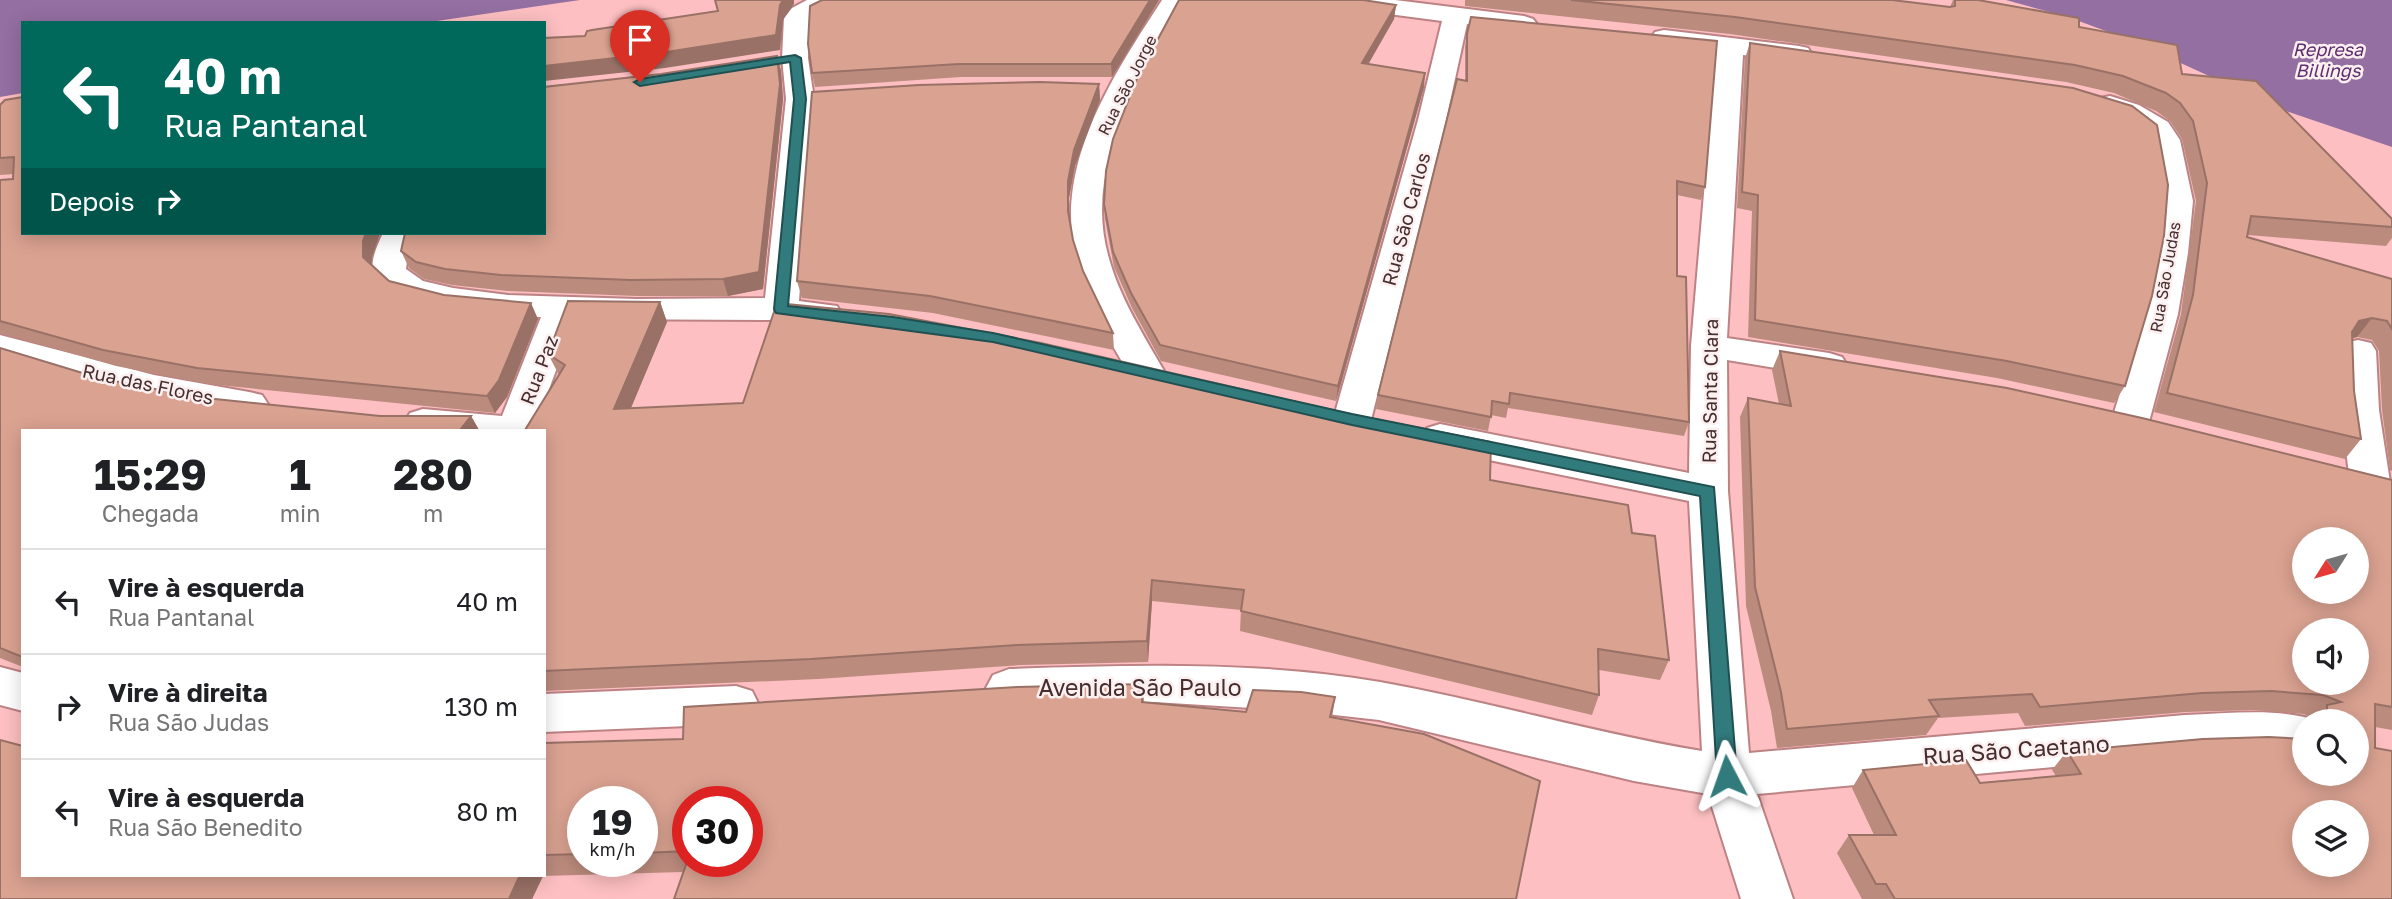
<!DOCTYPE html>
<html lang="pt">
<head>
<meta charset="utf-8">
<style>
  :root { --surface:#fff; --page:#f6f6f6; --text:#202124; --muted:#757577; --line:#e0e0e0 }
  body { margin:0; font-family:"Golos Text",sans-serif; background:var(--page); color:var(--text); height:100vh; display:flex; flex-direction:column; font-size:26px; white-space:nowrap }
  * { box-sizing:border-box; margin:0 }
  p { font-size:23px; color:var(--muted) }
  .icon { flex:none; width:38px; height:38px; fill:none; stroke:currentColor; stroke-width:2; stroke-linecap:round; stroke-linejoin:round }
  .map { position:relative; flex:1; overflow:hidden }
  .side { position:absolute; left:21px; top:429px; width:525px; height:448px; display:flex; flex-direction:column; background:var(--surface); border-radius:0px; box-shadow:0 4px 18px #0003 }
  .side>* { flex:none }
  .top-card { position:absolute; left:21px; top:21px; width:525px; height:214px; border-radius:0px; box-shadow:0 4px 18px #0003; background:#00695c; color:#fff; overflow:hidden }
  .needle { width:46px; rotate:233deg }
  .buttons { position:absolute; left:2292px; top:527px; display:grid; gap:14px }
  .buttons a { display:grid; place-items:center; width:77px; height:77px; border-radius:50%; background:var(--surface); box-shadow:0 4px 18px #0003; font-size:35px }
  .speed { position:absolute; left:567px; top:786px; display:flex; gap:14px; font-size:35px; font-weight:700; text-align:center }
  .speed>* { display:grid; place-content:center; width:91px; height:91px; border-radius:50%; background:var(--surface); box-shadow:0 4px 18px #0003; line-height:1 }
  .speed small { font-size:18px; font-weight:400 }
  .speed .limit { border:10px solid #d22; background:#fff; color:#111 }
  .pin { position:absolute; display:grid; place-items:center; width:60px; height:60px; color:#fff; margin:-72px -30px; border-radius:50% 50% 50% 0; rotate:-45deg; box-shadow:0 0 7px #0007 }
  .pin .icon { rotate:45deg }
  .me { position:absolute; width:77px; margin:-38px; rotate:356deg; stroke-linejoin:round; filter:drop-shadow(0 0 5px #0008) }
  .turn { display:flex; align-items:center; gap:24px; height:147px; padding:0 28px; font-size:32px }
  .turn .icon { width:91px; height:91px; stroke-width:2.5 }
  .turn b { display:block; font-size:49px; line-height:60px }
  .then { display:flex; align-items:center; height:66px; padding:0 28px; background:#0003; gap:14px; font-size:26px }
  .eta { display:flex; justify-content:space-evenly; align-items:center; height:119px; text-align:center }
  .eta b { font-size:42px; font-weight:700; line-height:49px }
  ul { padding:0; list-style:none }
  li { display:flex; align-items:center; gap:21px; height:105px; padding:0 28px; border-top:2px solid var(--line) }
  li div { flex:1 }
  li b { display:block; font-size:26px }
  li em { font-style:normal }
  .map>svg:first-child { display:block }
  .water { fill:#946fa2 }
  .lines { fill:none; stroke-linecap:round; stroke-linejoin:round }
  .minor-casing { stroke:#bc8284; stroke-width:4 }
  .minor { fill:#fff; fill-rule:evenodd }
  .wall { fill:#bb8b7d; fill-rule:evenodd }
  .shaded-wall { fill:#997166 }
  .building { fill:#daa291; stroke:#997166; stroke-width:2; fill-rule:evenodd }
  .route { fill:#317b7c; stroke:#205051; stroke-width:2 }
  .labels { text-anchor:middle; stroke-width:5; stroke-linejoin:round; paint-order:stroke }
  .far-street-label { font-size:16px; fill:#462d2e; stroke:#fcefef }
  .far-water-label { font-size:18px; font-style:italic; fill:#5e2d6e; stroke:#fcefef }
  .street-label { font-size:19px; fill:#462d2e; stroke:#fcefef }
  .near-street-label { font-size:23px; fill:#462d2e; stroke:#fcefef }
</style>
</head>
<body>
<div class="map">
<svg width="2392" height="899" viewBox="0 0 2392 899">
  <rect width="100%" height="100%" fill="#fdbfc1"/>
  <g class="water">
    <polygon points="0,0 580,0 423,23 23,23 23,93 0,97"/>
    <polygon points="2006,0 2392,0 2392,147 2286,111 2130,40 2068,17"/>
  </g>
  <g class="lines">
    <defs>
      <g id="minor">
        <path d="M 807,0 L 860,0 L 857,5 L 824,11 L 810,18 L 808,58 L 814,99 L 799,301 L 837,306 L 842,314 L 837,322 L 825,325 L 778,320 L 575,319 L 534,430 L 409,430 L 404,422 L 410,413 L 423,409 L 502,416 L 541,317 C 506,315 390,310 374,274 C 369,261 378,244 383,233 L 415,233 L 408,253 L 406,269 L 423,281 L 453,288 L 508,295 L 636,299 L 765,298 L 786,99 L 782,58 L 784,18 L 792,8 Z"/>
        <path d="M 1162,0 L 1186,0 C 1142,74 1083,164 1108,255 C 1119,297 1143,334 1164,371 L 1159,379 L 1146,383 L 1133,379 C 1109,342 1084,297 1075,253 C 1055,161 1115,73 1162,0 Z"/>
        <polygon points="1323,0 1395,0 1524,16 1533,19 1537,24 1533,29 1524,32 1467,24 1446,120 1371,420 1365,429 1352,433 1339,429 1333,420 1418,120 1442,21 1335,7 1326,5"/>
        <path d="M 1664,30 L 1799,46 L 1808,48 L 1812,54 L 1808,60 L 1799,62 L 1743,55 L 1727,338 L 1829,353 L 1842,357 L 1847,365 L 1842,373 L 1829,377 L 1727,360 L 1728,491 L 1749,753 L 2185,715 C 2228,714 2278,707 2319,721 L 2305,721 L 2305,756 L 2251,753 L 2185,755 L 1757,794 L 1793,899 L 1741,899 L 1708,794 L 1634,781 L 1379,720 L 1299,711 L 1154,702 L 1009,707 L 993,701 L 986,688 L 993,675 L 1009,669 C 1130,665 1260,661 1380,682 C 1488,701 1593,733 1702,751 L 1689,501 L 1440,450 L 1427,446 L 1421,437 L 1427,428 L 1440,424 L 1689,473 L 1691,346 L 1716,52 L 1655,44 L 1651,38 L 1655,32 Z"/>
        <path d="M 2110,96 L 2139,105 L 2168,122 L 2180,140 L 2193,201 L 2188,253 L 2178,314 L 2149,422 L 2143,431 L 2130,435 L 2117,431 L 2111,422 C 2133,351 2159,278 2161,203 C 2162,183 2154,160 2150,140 C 2139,120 2108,121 2096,104 L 2100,98 Z"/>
        <polygon points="0,335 154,375 249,392 262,395 268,404 262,413 249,416 154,400 0,358"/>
        <polygon points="2358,340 2371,343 2376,351 2379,410 2390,482 2384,492 2370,496 2356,492 2350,482 2341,410 2340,351 2345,343"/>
        <polygon points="0,667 23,673 23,711 0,705"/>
        <polygon points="736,686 752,691 759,705 752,719 736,724 544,732 544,694"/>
      </g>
    </defs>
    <use href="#minor" class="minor-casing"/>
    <use href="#minor" class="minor"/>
  </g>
  <g class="wall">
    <polygon points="1159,0 1112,77 961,77 815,87 812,73"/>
    <polygon points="1465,0 1892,0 1950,7 1953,0 1978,0 2079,27 2182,74 2392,219 2392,238 2386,246 2248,235 2247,237 2392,279 2392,471 2390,470 2382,410 2379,351 2372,340 2357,337 2352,339 2354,391 2361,439 2345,459 2154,412 2181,314 2196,201 2182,139 2170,121 2156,111 2114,93 2066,82 1730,34 1465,6"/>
    <polygon points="1396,5 1394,19 1368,64 1424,87 1336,401 1161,361 1132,308 1114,267 1105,219 1104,204"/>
    <polygon points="1467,34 1705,187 1701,200 1677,195 1677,276 1689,422 1684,436 1508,408 1506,418 1491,415 1488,431 1376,409 1378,395 1465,81 1465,47"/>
    <polygon points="1750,43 2125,386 2114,403 1997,378 1748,337 1752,211 1737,208 1745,58"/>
    <polygon points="777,56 781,71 783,99 763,289 728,296 637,296 508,291 452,285 424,279 409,268 401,251 661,74"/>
    <polygon points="1099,84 1100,100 1075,166 1069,198 1070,219 1073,240 1083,271 1113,333 1114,350 933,313 802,298 797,281"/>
    <polygon points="23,97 23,233 380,233 372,257 371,265 389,281 538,319 507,397 495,413 208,384 116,366 0,333 0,180 13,179 14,174 0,175 0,105"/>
    <polygon points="660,302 667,322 631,408 1490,480 1632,533 1669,660 1660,680 1599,670 1599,695 1592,715 1240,631 1241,610 1152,601 1148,662 1020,665 818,679 544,691 544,430 559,375 548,354"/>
    <polygon points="0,348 99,378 196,397 380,416 471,416 479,430 23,430 23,667 0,658"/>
    <polygon points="1780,351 2392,480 2392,730 2375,727 2375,748 2392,899 1862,899 1837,853 1849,835 1874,835 1852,788 1863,770 1980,783 2056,776 2052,770 2067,751 2305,774 2357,721 2310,721 2313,718 2304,714 2253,710 2185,712 2025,726 2018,713 1938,718 1926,735 1777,748 1771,711 1746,606 1740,417 1748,398 1779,404 1772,370"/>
    <path d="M 1143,684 L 1144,702 L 1246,712 L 1253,690 L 1301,692 L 1335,697 L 1332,718 L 1424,734 L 1540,781 L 1516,899 L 674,899 L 683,872 L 543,876 L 532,899 L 0,899 L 0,740 L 23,746 L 23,875 L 544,875 L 544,743 L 683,739 L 684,707 L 1017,687 ZM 583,802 L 642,802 L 642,861 L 583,861 ZM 688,802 L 747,802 L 747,861 L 688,861 Z"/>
  </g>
  <g class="shaded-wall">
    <polygon points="783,0 794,0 794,4 783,20 780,50 665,68 544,81 544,66 780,5"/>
    <polygon points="1150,0 1159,0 1112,77 1111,64"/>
    <polygon points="1396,5 1394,19 1361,77 1362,63"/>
    <polygon points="777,56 781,71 783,99 763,289 728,296 723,279"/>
    <polygon points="1425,73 1424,87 1336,401 1338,386"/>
    <polygon points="1099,84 1100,100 1075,166 1069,198 1070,228 1068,181 1074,150"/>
    <polygon points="366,233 380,233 372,257 371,273 363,257 363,241"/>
    <polygon points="660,302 667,322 622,429 614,409"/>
    <polygon points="531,303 538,319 507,397 495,413 487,396"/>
    <polygon points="2372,318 2357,337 2344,340 2359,321"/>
    <polygon points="471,416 479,430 460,430"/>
    <polygon points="1152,580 1152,601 1148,662 1147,641"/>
    <polygon points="520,875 542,875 543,876 532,899 509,899"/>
  </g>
  <g class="building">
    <polygon points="715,0 783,0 780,5 776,35 660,53 544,66 544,38 585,36 587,31 592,30 718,11"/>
    <polygon points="822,0 1150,0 1111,64 959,64 812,73 808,44 810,6"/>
    <polygon points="1179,0 1363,0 1396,5 1362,63 1425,73 1338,386 1160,345 1131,293 1113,252 1104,204 1106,171 1113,139 1138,76"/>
    <polygon points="1571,0 1892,0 1950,7 1955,6 1955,0 1978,0 2079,18 2079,27 2177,45 2182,74 2256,81 2392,219 2392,227 2251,216 2247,237 2392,279 2392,329 2387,321 2372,318 2359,321 2352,332 2354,391 2361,439 2167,393 2193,295 2207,183 2193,121 2180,103 2166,93 2123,76 2075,65 1735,17"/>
    <polygon points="1471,17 1717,41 1705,187 1677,181 1677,276 1686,277 1689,422 1510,393 1509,404 1492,401 1491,417 1378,395 1457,79 1467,81 1467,34"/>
    <polygon points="1750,43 2073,88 2132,106 2157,125 2168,185 2164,236 2152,296 2125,386 2007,361 1755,320 1758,195 1742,192"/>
    <polygon points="777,56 780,84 759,272 723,279 631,280 501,275 445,269 416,262 401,251 405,233 544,233 544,87 661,74"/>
    <polygon points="1040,82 1099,84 1074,150 1068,181 1068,211 1073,240 1083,271 1113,333 930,296 797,281 812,92 919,85"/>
    <polygon points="23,97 23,233 366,233 363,241 363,257 389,281 444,295 531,303 499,380 487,396 197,368 103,350 0,321 0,180 13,179 14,157 0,158 0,105 5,100"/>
    <polygon points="568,301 660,302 614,409 743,403 777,303 889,314 1041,343 1354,415 1491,442 1490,480 1628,505 1632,533 1655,536 1669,660 1598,649 1599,695 1241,611 1244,590 1152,580 1147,641 1017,645 811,659 544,671 544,430 525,430 565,365 548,354"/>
    <polygon points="0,348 99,378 196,397 380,416 471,416 460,430 23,430 23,656 20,656 0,648"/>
    <path d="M 1780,351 L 2007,388 L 2142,418 L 2392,480 L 2392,707 L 2375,704 L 2375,748 L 2392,751 L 2392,899 L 1895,899 L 1886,884 L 1876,884 L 1849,835 L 1896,835 L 1863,770 L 1966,760 L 1980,783 L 2081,774 L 2067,751 L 2203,739 L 2269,737 L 2305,739 L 2305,774 L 2357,774 L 2357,721 L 2327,721 L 2327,705 L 2341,702 L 2323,695 L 2271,691 L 2202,693 L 2040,707 L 2032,694 L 1929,700 L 1939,716 L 1787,729 L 1781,692 L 1755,587 L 1748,398 L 1791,406 ZM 2305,539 L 2357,539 L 2357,592 L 2305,592 ZM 2305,630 L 2357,630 L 2357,682 L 2305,682 ZM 2305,812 L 2357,812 L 2357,864 L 2305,864 Z"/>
    <polygon points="1143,684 1142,702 1246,712 1253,690 1301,692 1335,697 1330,717 1424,734 1540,781 1516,899 674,899 688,859 688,861 747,861 747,802 688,802 688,851 642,853 642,802 583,802 583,854 544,855 544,743 683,739 684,707 1017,687"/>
    <polygon points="0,740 23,746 23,875 520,875 509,899 0,899"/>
  </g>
  <polygon class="route" points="795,55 801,58 806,99 788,306 893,317 993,333 1352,414 1714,487 1737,776 1734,782 1727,784 1720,782 1717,776 1700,496 1352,425 993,342 776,313 774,309 794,99 790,62 640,86 634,82 640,79"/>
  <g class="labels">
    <g class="far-street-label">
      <text transform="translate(1127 85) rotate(-63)" y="6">Rua São Jorge</text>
      <text transform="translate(2165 277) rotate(-80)" y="6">Rua São Judas</text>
    </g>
    <g class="far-water-label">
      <text x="2328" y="56">Represa<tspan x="2328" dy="21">Billings</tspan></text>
    </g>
    <g class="street-label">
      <text transform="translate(1406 219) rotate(-75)" y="7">Rua São Carlos</text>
      <text transform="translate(539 370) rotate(-69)" y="7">Rua Paz</text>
      <text transform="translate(148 384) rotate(12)" y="7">Rua das Flores</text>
      <text transform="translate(1710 391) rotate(-89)" y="7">Rua Santa Clara</text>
    </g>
    <g class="near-street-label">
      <text x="1140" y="696">Avenida São Paulo</text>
      <text transform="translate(2016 750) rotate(-4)" y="8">Rua São Caetano</text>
    </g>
  </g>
</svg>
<div class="buttons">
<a><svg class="needle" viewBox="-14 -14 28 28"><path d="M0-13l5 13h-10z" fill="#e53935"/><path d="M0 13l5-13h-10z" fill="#757577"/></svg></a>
<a><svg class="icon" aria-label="sound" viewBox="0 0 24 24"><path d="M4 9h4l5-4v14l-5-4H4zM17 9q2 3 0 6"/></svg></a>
<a><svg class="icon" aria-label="search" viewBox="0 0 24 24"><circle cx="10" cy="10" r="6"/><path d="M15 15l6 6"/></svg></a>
<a><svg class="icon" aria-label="layers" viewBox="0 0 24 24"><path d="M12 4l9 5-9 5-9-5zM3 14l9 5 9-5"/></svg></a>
</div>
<div class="speed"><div>19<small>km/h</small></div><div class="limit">30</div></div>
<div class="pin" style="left:640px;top:82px;background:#d93025"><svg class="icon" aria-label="arrive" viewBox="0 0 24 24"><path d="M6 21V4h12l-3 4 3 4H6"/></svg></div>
<svg class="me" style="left:1727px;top:776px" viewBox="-20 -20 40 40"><path d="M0-17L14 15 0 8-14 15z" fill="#317b7c" stroke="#fff" stroke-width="4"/></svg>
<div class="top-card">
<div class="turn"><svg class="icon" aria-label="left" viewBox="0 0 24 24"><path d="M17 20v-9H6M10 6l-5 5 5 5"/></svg><div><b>40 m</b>Rua Pantanal</div></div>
<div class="then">Depois<svg class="icon" aria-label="right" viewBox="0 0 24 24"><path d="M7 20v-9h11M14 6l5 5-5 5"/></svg></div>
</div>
<section class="side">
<div class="eta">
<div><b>15:29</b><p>Chegada</p></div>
<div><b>1</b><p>min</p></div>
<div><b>280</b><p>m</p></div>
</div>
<ul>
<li><svg class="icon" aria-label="left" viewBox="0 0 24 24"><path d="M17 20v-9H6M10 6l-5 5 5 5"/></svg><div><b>Vire à esquerda</b><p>Rua Pantanal</p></div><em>40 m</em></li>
<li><svg class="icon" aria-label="right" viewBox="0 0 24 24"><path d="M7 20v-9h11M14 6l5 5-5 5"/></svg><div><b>Vire à direita</b><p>Rua São Judas</p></div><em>130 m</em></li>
<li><svg class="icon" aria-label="left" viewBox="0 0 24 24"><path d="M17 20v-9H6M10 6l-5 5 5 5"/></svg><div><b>Vire à esquerda</b><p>Rua São Benedito</p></div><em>80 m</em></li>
</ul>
</section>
</div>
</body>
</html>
